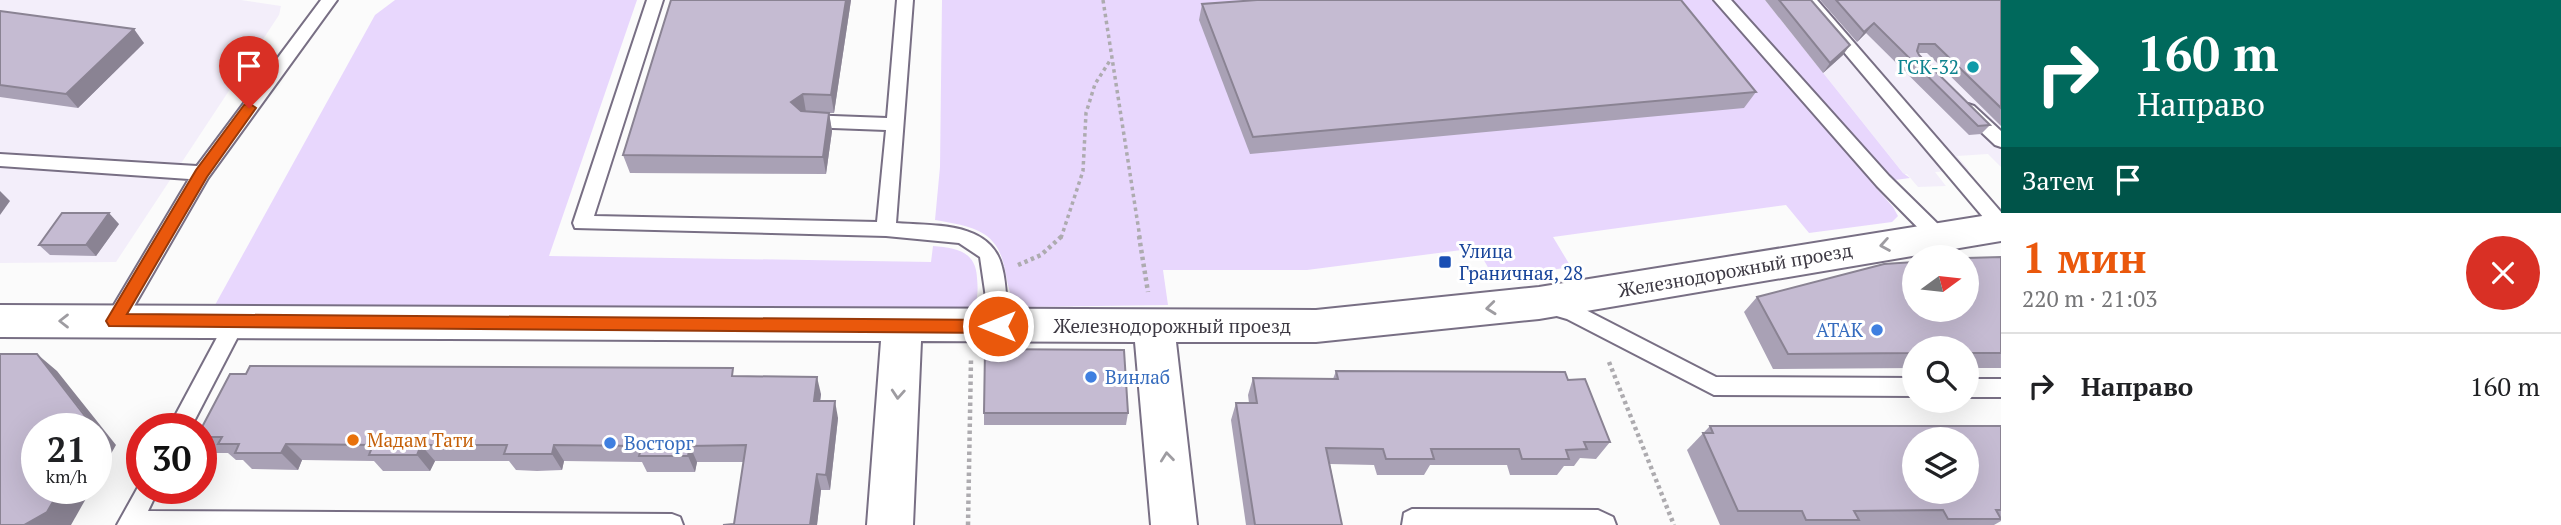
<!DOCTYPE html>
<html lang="ru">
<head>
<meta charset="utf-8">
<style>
  :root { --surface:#fff; --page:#f2f2f2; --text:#202124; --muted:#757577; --line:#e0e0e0; --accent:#ea580c }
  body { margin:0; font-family:"PT Serif",serif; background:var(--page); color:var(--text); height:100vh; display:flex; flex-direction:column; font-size:26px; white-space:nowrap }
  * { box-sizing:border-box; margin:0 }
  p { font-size:23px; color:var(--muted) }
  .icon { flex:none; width:38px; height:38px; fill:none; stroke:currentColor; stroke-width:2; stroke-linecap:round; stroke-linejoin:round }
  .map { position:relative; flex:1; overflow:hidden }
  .panel { display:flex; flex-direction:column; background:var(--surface); width:560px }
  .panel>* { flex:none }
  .banner { background:#00695c; color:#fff; overflow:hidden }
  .needle { width:46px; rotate:75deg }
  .tools { position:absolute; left:1902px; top:245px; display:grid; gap:14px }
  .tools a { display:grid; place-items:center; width:77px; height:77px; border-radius:50%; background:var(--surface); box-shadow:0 7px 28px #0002; font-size:35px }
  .speed { position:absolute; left:21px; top:413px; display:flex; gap:14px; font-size:35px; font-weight:700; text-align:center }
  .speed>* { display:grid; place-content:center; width:91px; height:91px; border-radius:50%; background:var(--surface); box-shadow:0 7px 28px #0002; line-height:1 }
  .speed small { font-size:18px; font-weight:400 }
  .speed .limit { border:10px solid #d22; background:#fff; color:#111 }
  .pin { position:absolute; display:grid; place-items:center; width:60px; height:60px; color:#fff; margin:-72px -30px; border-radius:50% 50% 50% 0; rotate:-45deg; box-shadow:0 0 7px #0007 }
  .pin .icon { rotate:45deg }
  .me { position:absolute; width:77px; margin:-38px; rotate:270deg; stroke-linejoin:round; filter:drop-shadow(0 0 5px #0008) }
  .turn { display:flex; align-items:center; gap:24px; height:147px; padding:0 21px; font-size:32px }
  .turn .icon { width:91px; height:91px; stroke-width:2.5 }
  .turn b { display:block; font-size:49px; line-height:60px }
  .then { display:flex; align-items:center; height:66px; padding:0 21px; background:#0003; gap:14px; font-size:26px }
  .round { display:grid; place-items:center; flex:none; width:74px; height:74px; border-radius:37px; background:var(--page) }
  .overview { display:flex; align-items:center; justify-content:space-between; height:119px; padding:0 21px }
  h1 { font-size:42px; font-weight:700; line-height:52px; color:var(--accent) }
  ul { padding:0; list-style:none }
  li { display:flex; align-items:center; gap:21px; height:105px; padding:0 21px; border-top:2px solid var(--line) }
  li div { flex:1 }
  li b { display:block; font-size:26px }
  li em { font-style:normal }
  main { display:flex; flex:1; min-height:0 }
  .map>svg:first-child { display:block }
  .built { fill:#f3eefa }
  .green { fill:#e8d7fd }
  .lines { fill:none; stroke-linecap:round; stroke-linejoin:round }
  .service-casing { stroke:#786f84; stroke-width:4 }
  .minor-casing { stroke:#786f84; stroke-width:4 }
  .path-far1 { stroke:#adabaf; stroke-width:3.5; stroke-dasharray:3.5 3.5; stroke-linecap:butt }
  .path { stroke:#adabaf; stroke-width:4.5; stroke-dasharray:3.5 3.5; stroke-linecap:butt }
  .service { fill:#fff; fill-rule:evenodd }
  .minor { fill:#fff; fill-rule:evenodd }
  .wall { fill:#a9a1b5 }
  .shaded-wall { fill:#8a8393 }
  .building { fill:#c5bbd2; stroke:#8a8393; stroke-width:2; fill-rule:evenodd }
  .oneway { stroke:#9e9ca1 }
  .route { fill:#ea580c; stroke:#983908; stroke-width:2 }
  .culture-dot { fill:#0f9aa8; stroke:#fff; stroke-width:2.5 }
  .transit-dot { fill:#1a4fb4; stroke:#fff; stroke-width:2.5 }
  .shop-dot { fill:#3f7fe0; stroke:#fff; stroke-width:2.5 }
  .food-dot { fill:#e8710a; stroke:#fff; stroke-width:2.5 }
  .labels { text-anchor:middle; stroke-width:6; stroke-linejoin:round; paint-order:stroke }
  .culture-label { font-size:19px; fill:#0d838f; stroke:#fff; text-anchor:end }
  .transit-label { font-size:19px; fill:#164399; stroke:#fff; text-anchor:start }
  .street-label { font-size:19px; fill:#3d3943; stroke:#fff }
  .shop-label { font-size:19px; fill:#366cbe; stroke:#fff; text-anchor:start }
  .food-label { font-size:19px; fill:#c56008; stroke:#fff; text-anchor:start }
</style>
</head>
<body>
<main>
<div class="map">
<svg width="2001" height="525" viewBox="0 0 2001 525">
  <rect width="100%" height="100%" fill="#fbfbfb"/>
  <g class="built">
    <polygon points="0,0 241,0 281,6 279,15 116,262 0,263"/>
    <polygon points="1765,0 2001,0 2001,167 1988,154 1957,156 1969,170 1935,172 1946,186 1918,187 1907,174 1904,174"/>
  </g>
  <g class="green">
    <path d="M 395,0 L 637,0 L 549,256 L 931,262 L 933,246 C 956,248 976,251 977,278 C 978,288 978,296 975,306 L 965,312 L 215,305 L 375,15 Z"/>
    <path d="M 942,0 L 1765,0 L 1903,173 L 1910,178 L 1872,183 L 1893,207 L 1898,216 L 1892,222 L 1809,233 L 1786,205 L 1553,237 L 1571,267 L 1494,278 L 1477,248 L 1307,270 L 1163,270 L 1168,305 L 1025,307 C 997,298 1016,255 984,234 C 970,225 951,223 935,220 L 940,167 Z"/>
  </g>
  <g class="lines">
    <defs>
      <g id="service">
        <polygon points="321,0 337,0 208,178 122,327 115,329 108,327 105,321 108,315 189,179 0,166 0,154 197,166"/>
        <path d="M 647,0 L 663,0 L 594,216 L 877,222 L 886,130 L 806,127 L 797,121 L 806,115 L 887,118 L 897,0 L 913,0 L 896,223 C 933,226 991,221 1002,267 C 1007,285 1006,307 1008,326 L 1005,332 L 998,334 L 991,332 L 980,257 L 959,243 L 886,236 L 575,228 L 573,223 Z"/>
        <polygon points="1714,0 1731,0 1889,176 1945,231 1947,236 1945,241 1938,243 1931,241 1877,186"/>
        <polygon points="1800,0 1817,0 2001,212 2001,232 1994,230"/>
        <polygon points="1968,104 1974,106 2001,131 2001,147 1995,145 1962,114 1959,110"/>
        <polygon points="1550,298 1580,307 1716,377 1914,378 1914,396 1714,395 1567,319 1543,312 1540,306 1543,300"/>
        <polygon points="235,315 242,317 245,323 190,429 168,429 228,317"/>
        <rect x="1967" y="379" width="34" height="18"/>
        <polygon points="142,480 142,488 159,488 148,511 672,514 680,517 683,525 117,525"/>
        <polygon points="1412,509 1598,510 1613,517 1616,525 1402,525 1404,513"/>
      </g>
      <polygon id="minor" points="2001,213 2001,241 1539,319 1316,342 1176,342 1197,525 1151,525 1135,342 921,341 913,525 867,525 881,341 0,337 0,305 1316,310 1539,287"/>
    </defs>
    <use href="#service" class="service-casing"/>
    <use href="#minor" class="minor-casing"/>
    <g class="path-far1">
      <polyline points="1103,0 1140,238"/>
      <polyline points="1061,238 1083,171 1086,113 1095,84 1111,59"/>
    </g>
    <g class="path">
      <polyline points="1139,236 1148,292"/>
      <polyline points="1018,265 1041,255 1062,236"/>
      <polyline points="1609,362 1674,525"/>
      <polyline points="968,525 971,359"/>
    </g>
    <use href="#service" class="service"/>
    <use href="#minor" class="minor"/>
  </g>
  <g class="wall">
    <polygon points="671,0 851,0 834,113 829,113 832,131 826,174 630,173 623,155"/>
    <polygon points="1765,0 1811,0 1843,55 1823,73"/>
    <polygon points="1820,0 2001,0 2001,126 1927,53 1918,53 1990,125 1981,134 1969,135 1866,33 1857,42"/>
    <polygon points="1202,4 1756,92 1744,108 1250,154 1199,20"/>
    <polygon points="0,11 144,43 78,108 0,97"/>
    <polygon points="119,224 96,256 50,255 39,245"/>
    <polygon points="2001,257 2001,368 1967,368 1967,348 1914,348 1914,368 1773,369 1744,312 1757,297"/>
    <polygon points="1336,371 1568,380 1610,442 1596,459 1580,458 1574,466 1564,466 1557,475 1510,475 1507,465 1430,465 1424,475 1377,475 1374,465 1330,464 1342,525 1246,525 1231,420 1236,403 1249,403 1248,395 1253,378 1333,379"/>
    <polygon points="736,376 821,394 820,401 838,418 830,490 821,490 817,525 723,525 734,524 744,462 697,462 695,472 647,472 642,462 564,461 562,470 537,471 516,470 509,461 435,461 430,471 383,471 374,461 302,460 298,470 252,469 243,460 236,460 228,453 215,453 201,440 201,429"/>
    <polygon points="984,413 1128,413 1126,425 984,425"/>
    <polygon points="1710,426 2001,426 2001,521 1994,525 1720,525 1687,450"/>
  </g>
  <g class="shaded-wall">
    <polygon points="846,0 851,0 834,113 831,95"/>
    <polygon points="1874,23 1866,33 1857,42 1864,32"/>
    <polygon points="134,29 144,43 78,108 66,94"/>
    <polygon points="1850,45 1843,55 1823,73 1830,63"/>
    <polygon points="803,94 806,112 795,120 791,102"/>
    <polygon points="829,113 832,131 826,174 823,157"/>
    <polygon points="0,191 10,201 0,215"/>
    <polygon points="109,213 119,224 96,256 86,245"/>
    <polygon points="37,354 57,371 116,445 96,480 96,429"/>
    <polygon points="817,377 821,394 818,418 814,401"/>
    <polygon points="835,401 838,418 830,490 826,475"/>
    <polygon points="286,444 302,460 298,470 281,453"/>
    <polygon points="421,445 435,461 430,471 417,455"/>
    <polygon points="554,445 564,461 562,470 552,454"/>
    <polygon points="690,446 697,462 695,472 688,456"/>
    <polygon points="817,474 821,490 817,525 810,525"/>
    <polygon points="61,488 92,488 71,525 24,525"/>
  </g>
  <g class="building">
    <polygon points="671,0 846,0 831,95 803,94 791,102 801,111 829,113 823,157 623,155"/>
    <polygon points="1257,0 1681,0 1756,92 1253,137 1202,4"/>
    <polygon points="1779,0 1811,0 1850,45 1830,63"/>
    <polygon points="1836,0 2001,0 2001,108 1935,44 1919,44 1917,51 1919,55 1990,125 1978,126 1874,23 1864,32"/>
    <polygon points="0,11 134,29 66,94 0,85"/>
    <polygon points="62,213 109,213 86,245 39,245"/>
    <polygon points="2001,257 2001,353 1967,353 1967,348 1914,348 1914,353 1788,354 1757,297 1884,264 1914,262 1914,310 1967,310 1967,258"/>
    <polygon points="985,349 1124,350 1128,413 984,413"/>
    <polygon points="0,354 37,354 95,429 37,429 37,488 61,488 47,512 24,525 0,525"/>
    <polygon points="250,366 733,368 732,376 817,377 814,401 835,401 826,475 817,474 810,525 723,525 734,524 746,445 690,446 688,456 639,456 642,446 554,445 552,454 504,454 507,445 421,445 417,455 369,455 373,445 286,444 281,453 235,453 239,444 218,444 222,437 201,437 201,429 230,374 246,374"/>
    <polygon points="1336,371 1565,372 1568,380 1585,379 1610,442 1584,442 1587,449 1566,450 1569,459 1522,459 1519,449 1431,449 1434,459 1386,459 1383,449 1326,448 1342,525 1255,525 1236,403 1257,403 1253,378 1338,379"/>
    <path d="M 1710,426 L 2001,426 L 2001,510 L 1996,510 L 2001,519 L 1948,519 L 1943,510 L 1854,511 L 1859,520 L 1806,520 L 1802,511 L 1738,511 L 1703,433 L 1713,433 ZM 1914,439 L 1967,439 L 1967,492 L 1914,492 Z"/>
  </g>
  <defs><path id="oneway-chevron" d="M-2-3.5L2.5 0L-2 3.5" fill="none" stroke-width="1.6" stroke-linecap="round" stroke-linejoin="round" transform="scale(1.75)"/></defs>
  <g class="oneway">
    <use href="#oneway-chevron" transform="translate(1885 245) rotate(170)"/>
    <use href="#oneway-chevron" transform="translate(1491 308) rotate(174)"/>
    <use href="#oneway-chevron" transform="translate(64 321) rotate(-180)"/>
    <use href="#oneway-chevron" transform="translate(898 394) rotate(94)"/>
    <use href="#oneway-chevron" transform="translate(1167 457) rotate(-96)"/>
  </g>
  <polygon class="route" points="249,103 256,108 207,177 127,314 998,320 1004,322 1007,326 1004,331 998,333 109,326 106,321 109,316 196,170 244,105"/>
  <circle class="culture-dot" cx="1973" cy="67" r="7"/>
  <rect class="transit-dot" x="1438" y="255" width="14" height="14" rx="3.5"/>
  <g class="shop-dot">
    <circle cx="1877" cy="330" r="7"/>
    <circle cx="1091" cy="377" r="7"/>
    <circle cx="610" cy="443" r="7"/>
  </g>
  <circle class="food-dot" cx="353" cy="440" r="7"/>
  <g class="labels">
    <g class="culture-label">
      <text x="1959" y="74">ГСК-32</text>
    </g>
    <g class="transit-label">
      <text x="1459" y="258">Улица<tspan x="1459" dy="22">Граничная, 28</tspan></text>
    </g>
    <g class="street-label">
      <text transform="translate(1735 270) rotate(-10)" y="7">Железнодорожный проезд</text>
      <text x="1172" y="333">Железнодорожный проезд</text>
    </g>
    <g class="shop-label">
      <text x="1863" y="337" text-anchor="end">АТАК</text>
      <text x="1105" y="384">Винлаб</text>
      <text x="624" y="450">Восторг</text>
    </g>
    <g class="food-label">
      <text x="367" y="447">Мадам Тати</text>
    </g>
  </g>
</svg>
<div class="tools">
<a><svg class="needle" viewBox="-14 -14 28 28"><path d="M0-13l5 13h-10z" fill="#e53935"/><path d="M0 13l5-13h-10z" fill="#757577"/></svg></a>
<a><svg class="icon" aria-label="search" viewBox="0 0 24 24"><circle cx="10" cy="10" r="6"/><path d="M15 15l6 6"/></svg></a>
<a><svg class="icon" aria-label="layers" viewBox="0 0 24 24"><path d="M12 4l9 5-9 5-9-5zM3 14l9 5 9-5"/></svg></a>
</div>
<div class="speed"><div>21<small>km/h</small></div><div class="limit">30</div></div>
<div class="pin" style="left:249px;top:108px;background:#d93025"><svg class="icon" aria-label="arrive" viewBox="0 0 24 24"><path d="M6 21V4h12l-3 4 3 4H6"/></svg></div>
<svg class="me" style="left:998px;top:326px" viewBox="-20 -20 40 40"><circle r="17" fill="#ea580c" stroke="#fff" stroke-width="3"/><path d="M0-11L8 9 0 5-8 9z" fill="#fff"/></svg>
</div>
<section class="panel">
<div class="banner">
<div class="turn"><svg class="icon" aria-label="right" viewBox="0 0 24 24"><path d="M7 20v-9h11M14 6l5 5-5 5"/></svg><div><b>160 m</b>Направо</div></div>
<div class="then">Затем<svg class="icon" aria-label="arrive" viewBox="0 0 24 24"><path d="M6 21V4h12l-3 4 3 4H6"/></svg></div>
</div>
<div class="overview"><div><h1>1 мин</h1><p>220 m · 21:03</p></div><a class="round" style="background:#d93025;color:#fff"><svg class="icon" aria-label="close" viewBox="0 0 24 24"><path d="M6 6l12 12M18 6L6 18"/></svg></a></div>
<ul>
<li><svg class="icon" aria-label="right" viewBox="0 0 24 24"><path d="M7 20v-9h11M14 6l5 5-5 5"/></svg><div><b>Направо</b></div><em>160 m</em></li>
</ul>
</section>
</main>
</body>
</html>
